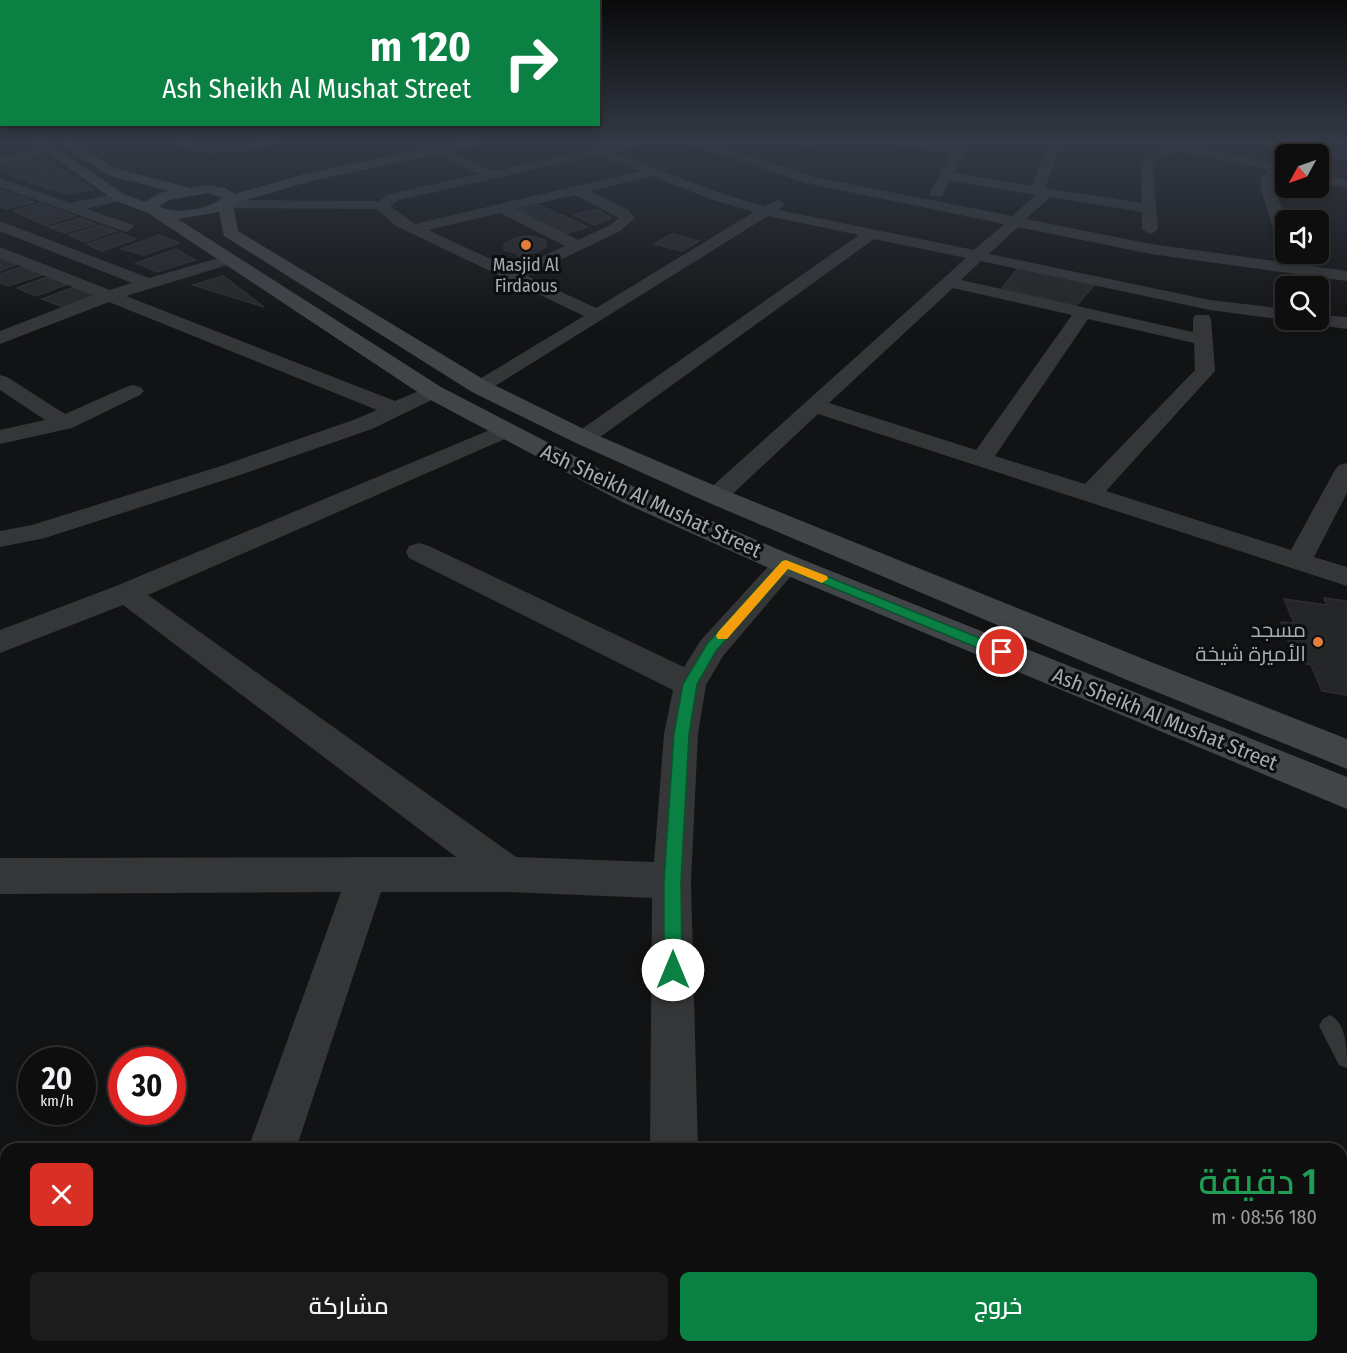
<!DOCTYPE html>
<html lang="ar">
<head>
<meta charset="utf-8">
<style>
  :root { --surface:#0e0e0f; --page:#1c1c1d; --text:#f1f3f6; --muted:#9b9c9e; --line:#2e2e2f; --accent:#0b8043 }
  body { margin:0; font-family:"Fira Sans Condensed",Cairo,sans-serif; background:var(--page); color:var(--text); direction:rtl; height:100vh; display:flex; flex-direction:column; font-size:22px; white-space:nowrap }
  * { box-sizing:border-box; margin:0 }
  p { font-size:20px; color:var(--muted) }
  .icon { flex:none; width:33px; height:33px; fill:none; stroke:currentColor; stroke-width:2; stroke-linecap:round; stroke-linejoin:round }
  .map { position:relative; flex:1; overflow:hidden; direction:ltr }
  .details { position:absolute; left:0px; top:1143px; width:1347px; height:210px; display:flex; flex-direction:column; background:var(--surface); border-radius:18px 18px 0 0; box-shadow:0 3px 9px #0003,0 0 0 2px var(--line); direction:rtl }
  .details>* { flex:none }
  .banner { position:absolute; left:0px; top:0px; width:600px; height:126px; box-shadow:0 3px 9px #0003,0 0 0 2px var(--line); direction:rtl; background:#0b8043; color:#fff; overflow:hidden }
  .needle { width:39px; rotate:230deg }
  .fabs { position:absolute; left:1275px; top:144px; display:grid; gap:12px }
  .fabs a { display:grid; place-items:center; width:54px; height:54px; border-radius:9px; background:var(--surface); box-shadow:0 3px 9px #0003,0 0 0 2px var(--line); font-size:30px }
  .speed { position:absolute; left:18px; top:1047px; display:flex; gap:12px; font-size:30px; font-weight:700; text-align:center }
  .speed>* { display:grid; place-content:center; width:78px; height:78px; border-radius:50%; background:var(--surface); box-shadow:0 3px 9px #0003,0 0 0 2px var(--line); line-height:1 }
  .speed small { font-size:15px; font-weight:400 }
  .speed .limit { border:9px solid #d22; background:#fff; color:#111 }
  .pin { position:absolute; display:grid; place-items:center; width:51px; height:51px; color:#fff; margin:-26px; border:3px solid #fff; border-radius:50%; box-shadow:0 2px 6px #0007 }
  .me { position:absolute; width:66px; margin:-33px; rotate:0deg; stroke-linejoin:round; filter:drop-shadow(0 0 4px #0008) }
  .turn { display:flex; align-items:center; gap:21px; height:126px; padding:0 30px; font-size:27px }
  .turn .icon { width:78px; height:78px; stroke-width:2.5 }
  .turn b { display:block; font-size:42px; line-height:51px }
  .round { display:grid; place-items:center; flex:none; width:63px; height:63px; border-radius:9px; background:var(--page) }
  .headline { display:flex; align-items:center; justify-content:space-between; height:102px; padding:0 30px }
  h1 { font-size:36px; font-weight:600; line-height:45px; color:#1e9e55 }
  .action { display:flex; gap:12px; margin-top:auto; padding:12px 30px }
  .action a { flex:1; height:69px; border-radius:9px; background:var(--accent); color:#fff; font-size:24px; font-weight:600; line-height:69px; text-align:center }
  .action a+a { background:var(--page); color:var(--text) }
  .map>svg:first-child { display:block }
  .building { fill:#252628; stroke:#2c2d30; stroke-width:1.5 }
  .lines { fill:none; stroke-linecap:round; stroke-linejoin:round }
  .lane { fill:#343638; fill-rule:evenodd }
  .street { fill:#343638; fill-rule:evenodd }
  .secondary { fill:#424548; fill-rule:evenodd }
  .primary { fill:#505357; fill-rule:evenodd }
  .route { fill:#0b8043; stroke:#07532c; stroke-width:1.5 }
  .slow { fill:#f59e0b }
  .poi-dot { fill:#e47d3a; stroke:#0d0e0f; stroke-width:2 }
  .labels { text-anchor:middle; stroke-width:6; stroke-linejoin:round; paint-order:stroke }
  .far-poi-label { font-size:18px; fill:#a5adb3; stroke:#0d0e0f }
  .street-label { font-size:21px; fill:#a5adb3; stroke:#0d0e0f }
  .poi-label { font-size:21px; fill:#a5adb3; stroke:#0d0e0f; text-anchor:end }
</style>
</head>
<body>
<div class="map">
<svg width="1347" height="1353" viewBox="0 0 1347 1353">
  <rect width="100%" height="100%" fill="#121314"/>
  <g class="building">
    <polygon points="730,141 813,141 812,146"/>
    <polygon points="45,158 55,164 11,173 0,167"/>
    <polygon points="56,166 65,172 21,180 11,175"/>
    <polygon points="67,173 78,179 44,186 26,182"/>
    <polygon points="80,180 93,189 68,194 44,188"/>
    <polygon points="0,190 1,190 17,195 0,200"/>
    <polygon points="22,196 34,202 6,209 0,207 0,202"/>
    <polygon points="40,203 56,209 27,217 13,211"/>
    <polygon points="539,205 557,214 535,219 517,210"/>
    <polygon points="596,209 610,217 607,218 610,219 594,225 574,215"/>
    <polygon points="60,210 75,216 46,225 28,218"/>
    <polygon points="562,215 587,227 563,234 537,221"/>
    <polygon points="80,218 95,224 65,233 49,227"/>
    <polygon points="100,225 116,231 84,242 69,235"/>
    <polygon points="120,233 136,239 102,251 87,244"/>
    <polygon points="672,234 699,241 682,251 654,244"/>
    <polygon points="159,235 179,243 144,255 121,249"/>
    <polygon points="530,236 545,240 547,246 537,252 530,253 530,256 518,256 517,253 504,250 504,244 515,238"/>
    <polygon points="176,249 195,260 157,272 136,263"/>
    <polygon points="0,258 16,265 0,271"/>
    <polygon points="21,267 42,275 8,286 0,283 0,274"/>
    <polygon points="1018,268 1095,284 1076,306 1002,288"/>
    <polygon points="223,276 264,307 193,285"/>
    <polygon points="47,277 66,285 36,296 17,288"/>
    <polygon points="74,287 98,297 66,308 42,299"/>
    <polygon points="1324,598 1347,601 1347,695 1322,691 1311,665 1296,661 1281,622 1294,623 1284,599 1327,605"/>
  </g>
  <g class="lines">
    <path class="lane" d="M 1330,1015 C 1347,1024 1347,1049 1347,1068 L 1339,1065 L 1319,1026 L 1323,1019 Z"/>
    <g class="street">
      <path d="M 172,141 C 187,140 200,145 215,145 C 237,146 259,140 282,141 L 280,144 C 253,150 195,162 172,141 Z"/>
      <path d="M 629,141 L 650,141 L 648,144 L 612,152 L 723,194 L 764,206 L 778,200 L 785,204 L 779,210 L 974,250 L 1004,224 L 806,183 L 687,144 L 685,141 L 702,141 L 814,177 L 1012,216 L 1036,195 L 950,181 L 942,196 L 932,196 L 930,193 L 951,153 L 894,145 L 888,141 L 916,141 L 955,147 L 958,141 L 970,141 L 954,173 L 1032,186 L 1050,141 L 1062,141 L 1045,188 L 1142,203 L 1141,170 L 1146,156 L 1183,141 L 1200,141 L 1191,146 L 1286,166 L 1286,174 L 1281,173 L 1274,180 L 1275,190 L 1286,220 L 1286,248 L 1278,243 L 1261,190 L 1260,179 L 1269,170 L 1178,151 L 1157,158 L 1153,170 L 1158,229 L 1155,232 L 1150,234 L 1142,229 L 1142,212 L 1050,197 L 1026,219 L 1151,244 L 1347,271 L 1347,281 L 1151,254 L 1018,227 L 989,254 L 1210,300 L 1286,309 L 1286,320 L 1290,320 L 1286,320 L 1210,310 L 981,261 L 961,280 L 1193,332 L 1193,319 L 1195,315 L 1209,315 L 1211,319 L 1215,371 L 1106,491 L 1291,550 L 1335,470 L 1339,465 L 1347,463 L 1347,493 L 1314,557 L 1347,567 L 1347,586 L 818,414 L 725,501 L 716,503 L 707,501 L 704,496 L 707,491 L 966,258 L 874,239 L 592,443 L 584,445 L 576,443 L 573,438 L 576,433 L 859,235 L 768,216 L 487,391 L 480,393 L 473,391 L 470,387 L 473,383 L 584,316 L 396,226 L 377,209 L 225,208 L 218,204 L 225,200 L 379,201 L 389,194 L 479,174 L 431,152 L 431,146 L 435,145 L 493,171 ZM 598,155 L 640,171 L 415,224 L 390,206 L 399,200 ZM 652,176 L 713,200 L 754,212 L 596,308 L 527,276 L 620,231 L 635,218 L 628,210 L 590,191 ZM 575,195 L 619,218 L 610,225 L 578,240 L 516,209 ZM 500,213 L 565,246 L 514,270 L 428,230 ZM 953,288 L 1072,315 L 976,450 L 829,403 ZM 1088,319 L 1194,343 L 1195,370 L 1085,484 L 995,456 Z"/>
      <polygon points="1265,141 1287,141 1347,153 1347,161 1271,145"/>
      <polygon points="50,146 56,150 54,153 0,166 0,158"/>
      <polygon points="1318,174 1347,180 1347,188 1318,182"/>
      <polygon points="0,178 70,203 119,193 124,194 126,197 124,200 86,209 131,224 134,227 126,232 0,187"/>
      <polygon points="0,221 149,278 222,257 234,257 236,260 234,263 126,296 395,401 426,388 433,386 440,388 444,392 440,396 372,429 237,476 45,538 0,547 0,531 32,525 221,466 356,419 377,410 109,302 0,344 0,331 93,295 0,258 0,247 110,290 132,283 0,231"/>
      <polygon points="1318,315 1347,317 1347,329 1311,324 1309,320 1318,320"/>
      <polygon points="0,375 7,377 65,414 126,387 133,385 140,387 144,391 140,395 72,428 0,444 0,430 45,420 0,390"/>
      <polygon points="504,424 512,426 515,431 512,436 148,595 516,857 654,862 664,734 673,690 409,558 406,552 409,546 419,543 429,546 684,667 701,640 776,558 786,555 796,558 800,564 796,570 723,656 706,685 698,734 691,881 698,1149 650,1149 652,898 509,892 381,892 296,1149 248,1149 341,892 0,894 0,858 456,857 123,605 0,653 0,630 116,586"/>
    </g>
    <path class="secondary" d="M 30,141 L 44,141 L 124,194 L 145,202 L 160,193 L 169,191 L 107,175 L 57,141 L 71,141 L 117,169 L 190,188 L 208,185 L 225,188 L 235,194 L 308,173 L 462,141 L 485,141 L 479,145 L 311,181 L 233,204 L 238,231 L 488,382 L 592,433 L 725,490 L 1151,662 L 1347,739 L 1347,769 L 1127,680 L 707,502 L 576,443 L 472,392 L 224,236 L 219,212 L 178,219 L 441,387 L 642,491 L 796,557 L 1347,777 L 1347,809 L 776,571 L 624,503 L 425,397 L 148,213 L 114,200 ZM 208,193 L 222,198 C 207,209 177,216 159,206 L 169,200 Z"/>
    <g class="primary">
      <polygon points="0,1302 6,1302 6,1347 28,1347 27,1352 0,1353"/>
      <polygon points="523,1347 788,1347 790,1353 525,1353"/>
    </g>
  </g>
  <linearGradient id="sky" x2="0" y2="1"><stop stop-color="#0a0a0b"/><stop offset="0.43" stop-color="#333945"/><stop offset="1" stop-color="#333945" stop-opacity="0"/></linearGradient>
  <rect width="1347" height="330" fill="url(#sky)"/>
  <polygon class="route" points="786,560 1007,649 1009,652 1007,656 997,656 788,569 716,651 697,684 689,734 681,881 682,970 679,977 673,980 666,977 664,970 664,881 674,734 683,684 707,644 782,561"/>
  <polygon class="slow" points="786,560 827,576 828,579 822,583 788,569 727,639 718,639 716,636 718,632 782,561"/>
  <g class="poi-dot">
    <circle cx="526" cy="245" r="6"/>
    <circle cx="1318" cy="642" r="6"/>
  </g>
  <g class="labels">
    <g class="far-poi-label">
      <text x="526" y="271">Masjid Al<tspan x="526" dy="21">Firdaous</tspan></text>
    </g>
    <g class="street-label">
      <text transform="translate(651 501) rotate(25)" y="7">Ash Sheikh Al Mushat Street</text>
      <text transform="translate(1165 719) rotate(22)" y="7">Ash Sheikh Al Mushat Street</text>
    </g>
    <g class="poi-label">
      <text x="1306" y="637">مسجد<tspan x="1306" dy="24">الأميرة شيخة</tspan></text>
    </g>
  </g>
</svg>
<div class="fabs">
<a><svg class="needle" viewBox="-14 -14 28 28"><path d="M0-13l5 13h-10z" fill="#e53935"/><path d="M0 13l5-13h-10z" fill="#9b9c9e"/></svg></a>
<a><svg class="icon" aria-label="sound" viewBox="0 0 24 24"><path d="M4 9h4l5-4v14l-5-4H4zM17 9q2 3 0 6"/></svg></a>
<a><svg class="icon" aria-label="search" viewBox="0 0 24 24"><circle cx="10" cy="10" r="6"/><path d="M15 15l6 6"/></svg></a>
</div>
<div class="speed"><div>20<small>km/h</small></div><div class="limit">30</div></div>
<div class="pin" style="left:1002px;top:652px;background:#d93025"><svg class="icon" aria-label="arrive" viewBox="0 0 24 24"><path d="M6 21V4h12l-3 4 3 4H6"/></svg></div>
<svg class="me" style="left:673px;top:970px" viewBox="-20 -20 40 40"><circle r="19" fill="#fff"/><path d="M0-13L10 11 0 6-10 11z" fill="#0b8043"/></svg>
<div class="banner">
<div class="turn"><svg class="icon" aria-label="right" viewBox="0 0 24 24"><path d="M7 20v-9h11M14 6l5 5-5 5"/></svg><div><b>120 m</b>Ash Sheikh Al Mushat Street</div></div>
</div>
<section class="details">
<div class="headline"><div><h1>1 دقيقة</h1><p>180 m · 08:56</p></div><a class="round" style="background:#d93025;color:#fff"><svg class="icon" aria-label="close" viewBox="0 0 24 24"><path d="M6 6l12 12M18 6L6 18"/></svg></a></div>
<div class="action"><a>خروج</a><a>مشاركة</a></div>
</section>
</div>
</body>
</html>
